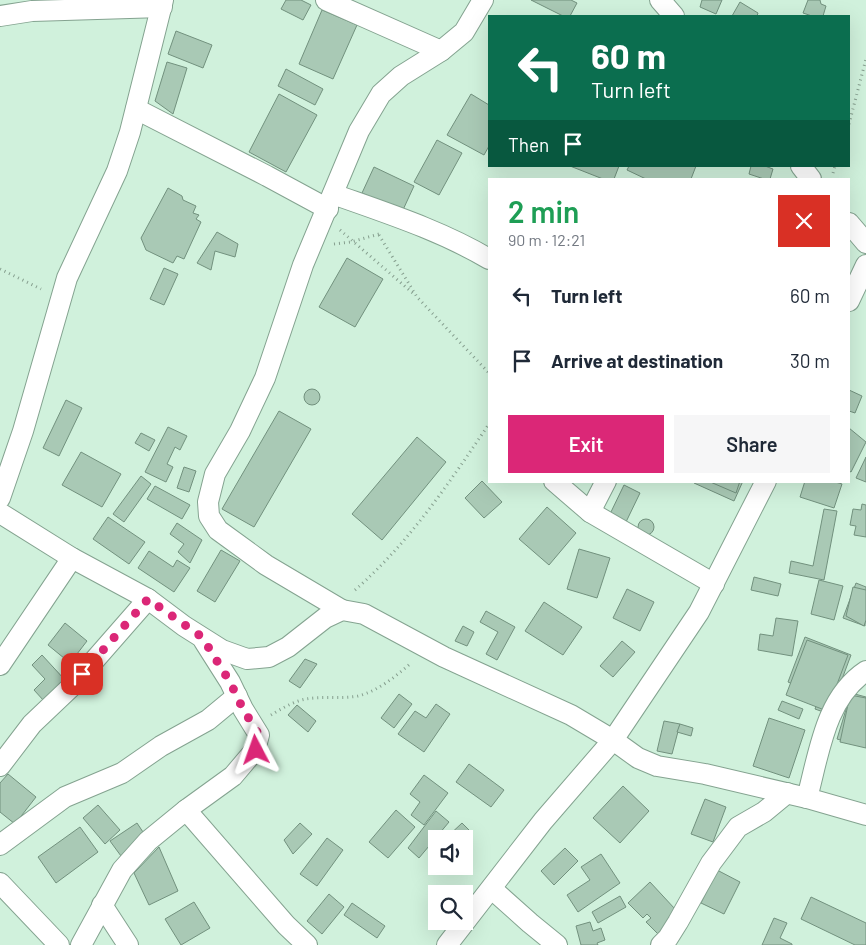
<!DOCTYPE html>
<html lang="en">
<head>
<meta charset="utf-8">
<style>
  :root { --surface:#fff; --page:#f6f6f7; --text:#1f2937; --muted:#747a83; --accent:#db2777 }
  body { margin:0; font-family:Barlow,sans-serif; background:var(--page); color:var(--text); height:100vh; display:flex; flex-direction:column; font-size:19px; white-space:nowrap }
  * { box-sizing:border-box; margin:0 }
  p { font-size:16px; color:var(--muted) }
  .icon { flex:none; width:28px; height:28px; fill:none; stroke:currentColor; stroke-width:2; stroke-linecap:round; stroke-linejoin:round }
  .map { position:relative; flex:1; overflow:hidden }
  .sheet { position:absolute; left:488px; top:178px; width:362px; height:305px; display:flex; flex-direction:column; background:var(--surface); border-radius:0px; box-shadow:0 5px 20px #0002 }
  .sheet>* { flex:none }
  .hud { position:absolute; left:488px; top:15px; width:362px; height:152px; border-radius:0px; box-shadow:0 5px 20px #0002; background:#0b6e4f; color:#fff; overflow:hidden }
  .controls { position:absolute; left:428px; top:830px; display:grid; gap:10px }
  .controls a { display:grid; place-items:center; width:45px; height:45px; border-radius:0px; background:var(--surface); box-shadow:0 5px 20px #0002; font-size:25px }
  .pin { position:absolute; display:grid; place-items:center; width:42px; height:42px; color:#fff; margin:-21px; border-radius:10px; box-shadow:0 2px 8px #0006 }
  .me { position:absolute; width:55px; margin:-28px; rotate:356deg; stroke-linejoin:round; filter:drop-shadow(0 0 4px #0008) }
  .turn { display:flex; align-items:center; gap:18px; height:105px; padding:0 20px; font-size:22px }
  .turn .icon { width:65px; height:65px; stroke-width:2.5 }
  .turn b { display:block; font-size:35px; line-height:42px }
  .then { display:flex; align-items:center; height:48px; padding:0 20px; background:#0003; gap:10px; font-size:19px }
  .round { display:grid; place-items:center; flex:none; width:52px; height:52px; border-radius:0px; background:var(--page) }
  .head { display:flex; align-items:center; justify-content:space-between; height:85px; padding:0 20px }
  h1 { font-size:30px; font-weight:600; line-height:38px; color:#1e9e55 }
  .button { display:flex; gap:10px; margin-top:auto; padding:10px 20px }
  .button a { flex:1; height:58px; border-radius:0px; background:var(--accent); color:#fff; font-size:20px; font-weight:600; line-height:58px; text-align:center }
  .button a+a { background:var(--page); color:var(--text) }
  ul { padding:0; list-style:none }
  li { display:flex; align-items:center; gap:15px; height:65px; padding:0 20px }
  li div { flex:1 }
  li b { display:block; font-size:19px }
  li em { font-style:normal }
  .map>svg:first-child { display:block }
  .building { fill:#a9c9b5; stroke:#72917e }
  .lines { fill:none; stroke-linecap:round; stroke-linejoin:round }
  .minor-casing { stroke:#84a390; stroke-width:22 }
  .path { stroke:#869f8f; stroke-width:3; stroke-dasharray:1 4; stroke-linecap:butt }
  .minor { stroke:#fff; stroke-width:20 }
  .route { stroke:#db2777; stroke-width:9; stroke-dasharray:0 16.2 }
</style>
</head>
<body>
<div class="map">
<svg width="866" height="945" viewBox="0 0 866 945">
  <rect width="100%" height="100%" fill="#d0f1dc"/>
  <g class="building">
    <polygon points="286,0 301,0 311,5 303,20 281,9"/>
    <polygon points="531,0 571,0 577,3 570,16 563,16"/>
    <polygon points="702,0 722,0 716,14 700,7"/>
    <polygon points="808,0 820,0 821,4 826,6 823,16 812,16 803,13"/>
    <polygon points="740,2 758,13 757,16 732,16"/>
    <polygon points="322,10 357,25 333,79 299,64"/>
    <polygon points="176,31 212,45 203,68 168,54"/>
    <polygon points="167,62 187,68 173,114 155,101"/>
    <polygon points="286,69 323,89 315,105 278,86"/>
    <polygon points="279,94 317,115 286,172 249,152"/>
    <polygon points="471,94 489,105 489,146 484,155 447,135"/>
    <polygon points="437,140 462,153 439,195 414,182"/>
    <polygon points="570,166 619,166 614,179 603,179"/>
    <polygon points="629,166 696,166 691,179 646,179 627,170"/>
    <polygon points="751,166 765,166 773,169 770,179 764,179 749,174"/>
    <polygon points="374,167 414,186 402,212 362,193"/>
    <polygon points="168,188 182,196 183,200 196,206 193,213 199,215 196,219 201,222 184,259 177,256 173,263 146,250 141,238"/>
    <polygon points="217,232 238,244 235,257 215,251 211,270 197,263"/>
    <polygon points="347,258 383,279 355,327 319,307"/>
    <polygon points="164,268 178,274 164,305 150,299"/>
    <circle cx="312" cy="397" r="8"/>
    <polygon points="849,390 862,396 855,413 849,411"/>
    <polygon points="66,400 82,408 59,456 43,448"/>
    <polygon points="279,411 311,429 254,527 222,509"/>
    <polygon points="168,427 187,436 180,450 175,447 167,464 173,467 166,482 145,472"/>
    <polygon points="849,428 866,442 851,472 849,471"/>
    <polygon points="141,433 155,440 149,451 135,443"/>
    <polygon points="417,437 446,462 382,540 352,514"/>
    <polygon points="81,452 121,474 102,507 62,485"/>
    <polygon points="866,457 866,482 856,478"/>
    <polygon points="184,467 196,471 189,492 177,488"/>
    <polygon points="141,476 151,484 124,522 113,514"/>
    <polygon points="482,481 502,502 484,518 465,498"/>
    <polygon points="695,481 743,481 734,501 694,483"/>
    <polygon points="708,481 740,481 736,493"/>
    <polygon points="805,481 832,481 842,484 834,508 800,497"/>
    <polygon points="624,485 640,493 626,522 610,514"/>
    <polygon points="155,486 190,505 182,519 147,499"/>
    <polygon points="862,504 866,505 866,537 854,535 856,526 850,525 853,509 861,510"/>
    <polygon points="547,507 576,533 549,565 519,539"/>
    <polygon points="824,509 837,511 824,580 789,573 791,561 813,566"/>
    <polygon points="108,517 145,542 129,564 93,539"/>
    <circle cx="646" cy="527" r="8"/>
    <polygon points="177,523 202,540 190,563 178,552 184,544 170,534"/>
    <polygon points="579,549 610,558 597,598 567,589"/>
    <polygon points="221,550 240,561 215,602 197,591"/>
    <polygon points="149,551 173,567 177,560 190,568 174,592 138,568"/>
    <polygon points="754,577 781,584 778,596 751,590"/>
    <polygon points="819,580 843,586 834,620 811,614"/>
    <polygon points="856,583 866,587 865,626 843,618"/>
    <polygon points="853,587 866,590 866,620 864,626 846,616"/>
    <polygon points="627,589 654,602 640,631 613,618"/>
    <polygon points="544,602 582,627 563,655 525,631"/>
    <polygon points="486,611 515,627 497,660 486,654 498,632 480,622"/>
    <polygon points="776,618 798,621 792,656 758,650 760,634 773,636"/>
    <polygon points="65,623 87,641 70,663 48,645"/>
    <polygon points="463,626 474,632 467,646 455,641"/>
    <polygon points="805,637 851,655 829,714 815,709 834,661 815,654 802,688 788,682"/>
    <polygon points="807,640 848,655 827,711 786,695"/>
    <polygon points="622,641 635,652 613,677 600,666"/>
    <polygon points="42,655 65,680 44,701 34,690 45,679 32,665"/>
    <polygon points="305,659 317,664 300,688 289,681"/>
    <polygon points="851,693 866,697 866,728 864,727 858,745 837,739"/>
    <polygon points="399,694 412,704 394,728 381,718"/>
    <polygon points="850,695 866,698 866,748 840,742"/>
    <polygon points="782,701 803,709 799,719 778,710"/>
    <polygon points="436,704 450,714 424,752 398,734 415,711 426,718"/>
    <polygon points="297,705 316,721 308,732 288,715"/>
    <polygon points="769,718 805,730 789,778 753,766"/>
    <polygon points="664,721 680,724 672,754 657,751"/>
    <polygon points="680,724 693,728 691,736 677,732"/>
    <polygon points="469,764 504,790 491,807 456,782"/>
    <polygon points="8,774 36,797 15,824 0,812 0,783"/>
    <polygon points="424,775 448,793 424,825 411,815 420,802 410,794"/>
    <polygon points="623,786 649,811 620,843 593,818"/>
    <polygon points="705,799 726,807 713,842 691,834"/>
    <polygon points="98,805 120,830 105,844 83,818"/>
    <polygon points="396,810 415,827 388,858 369,842"/>
    <polygon points="436,811 449,822 419,858 408,848"/>
    <polygon points="137,823 147,838 121,856 110,841"/>
    <polygon points="300,823 312,834 293,854 284,840"/>
    <polygon points="462,823 469,830 459,839 445,839"/>
    <polygon points="80,827 98,852 56,883 38,857"/>
    <polygon points="327,838 343,850 317,886 300,874"/>
    <polygon points="159,847 178,891 149,905 134,873"/>
    <polygon points="565,848 578,861 554,885 541,871"/>
    <polygon points="601,854 620,883 578,912 567,895 590,880 581,867"/>
    <polygon points="717,870 740,882 724,914 701,903"/>
    <polygon points="650,882 675,909 659,935 646,922 651,918 647,914 643,918 628,903"/>
    <polygon points="329,894 344,907 322,934 307,921"/>
    <polygon points="620,896 626,907 598,923 592,912"/>
    <polygon points="811,897 866,923 866,945 855,945 801,919"/>
    <polygon points="194,902 210,928 181,945 165,919"/>
    <polygon points="352,903 385,926 377,938 344,915"/>
    <polygon points="774,918 787,923 780,938 792,944 792,945 762,945"/>
    <polygon points="590,922 593,931 601,928 605,940 597,943 598,945 581,945 576,926"/>
  </g>
  <g class="lines">
    <defs>
      <g id="minor">
        <polyline points="326,0 441,51"/>
        <polyline points="660,0 674,16"/>
        <polyline points="0,16 32,11 162,7"/>
        <polyline points="136,109 267,176 328,209"/>
        <polyline points="801,166 811,179"/>
        <path d="M 333,194 C 386,213 440,230 489,259"/>
        <polyline points="849,223 866,243"/>
        <polyline points="849,301 866,265"/>
        <polyline points="554,481 590,512 714,584"/>
        <polyline points="0,498 23,431 67,278 117,171 130,132 163,0"/>
        <polyline points="590,512 606,481"/>
        <polyline points="0,513 72,558 148,599 184,626 222,650 247,659 269,657 288,647 325,618 342,610 364,614 444,657 571,715 613,740 638,758 657,766 705,774 807,798 866,815"/>
        <polyline points="342,610 266,565 218,530 209,516 208,502 215,474 240,431 265,378 303,265 359,131 381,94 401,76 441,51 464,32 483,0"/>
        <polyline points="0,665 72,558"/>
        <polyline points="0,766 32,724 71,687 148,599"/>
        <path d="M 807,798 C 819,754 825,698 866,671"/>
        <polyline points="186,810 286,925 307,945"/>
        <polyline points="0,845 65,797 122,773 161,746 208,720 237,696"/>
        <polyline points="0,883 59,945"/>
        <polyline points="492,889 530,923 557,945"/>
        <polyline points="102,905 128,945"/>
        <polyline points="81,945 122,870 148,841 186,810 233,776 255,750 259,735 243,709 230,682 204,641"/>
        <polyline points="447,945 543,821 613,740 699,612 766,481"/>
        <polyline points="661,945 668,938 678,922 711,863 738,827 764,812 787,793"/>
      </g>
    </defs>
    <use href="#minor" class="minor-casing"/>
    <g class="path">
      <polyline points="849,124 866,59"/>
      <polyline points="833,173 835,166"/>
      <polyline points="340,230 415,295"/>
      <polyline points="379,235 417,297 489,373"/>
      <polyline points="334,244 351,242 379,234"/>
      <polyline points="0,269 41,289"/>
      <path d="M 355,590 C 409,543 449,483 489,424"/>
      <path d="M 271,715 C 281,709 294,701 306,699 C 323,696 341,699 358,696 C 378,691 395,677 411,663"/>
    </g>
    <use href="#minor" class="minor"/>
  </g>
  <g class="lines">
    <polyline class="route" points="82,674 148,599 202,637 230,682 243,709 259,735 256,750"/>
  </g>
</svg>
<div class="controls">
<a><svg class="icon" aria-label="sound" viewBox="0 0 24 24"><path d="M4 9h4l5-4v14l-5-4H4zM17 9q2 3 0 6"/></svg></a>
<a><svg class="icon" aria-label="search" viewBox="0 0 24 24"><circle cx="10" cy="10" r="6"/><path d="M15 15l6 6"/></svg></a>
</div>
<div class="pin" style="left:82px;top:674px;background:#d93025"><svg class="icon" aria-label="arrive" viewBox="0 0 24 24"><path d="M6 21V4h12l-3 4 3 4H6"/></svg></div>
<svg class="me" style="left:256px;top:750px" viewBox="-20 -20 40 40"><path d="M0-17L14 15 0 8-14 15z" fill="#db2777" stroke="#fff" stroke-width="4"/></svg>
<div class="hud">
<div class="turn"><svg class="icon" aria-label="left" viewBox="0 0 24 24"><path d="M17 20v-9H6M10 6l-5 5 5 5"/></svg><div><b>60 m</b>Turn left</div></div>
<div class="then">Then<svg class="icon" aria-label="arrive" viewBox="0 0 24 24"><path d="M6 21V4h12l-3 4 3 4H6"/></svg></div>
</div>
<section class="sheet">
<div class="head"><div><h1>2 min</h1><p>90 m · 12:21</p></div><a class="round" style="background:#d93025;color:#fff"><svg class="icon" aria-label="close" viewBox="0 0 24 24"><path d="M6 6l12 12M18 6L6 18"/></svg></a></div>
<ul>
<li><svg class="icon" aria-label="left" viewBox="0 0 24 24"><path d="M17 20v-9H6M10 6l-5 5 5 5"/></svg><div><b>Turn left</b></div><em>60 m</em></li>
<li><svg class="icon" aria-label="arrive" viewBox="0 0 24 24"><path d="M6 21V4h12l-3 4 3 4H6"/></svg><div><b>Arrive at destination</b></div><em>30 m</em></li>
</ul>
<div class="button"><a>Exit</a><a>Share</a></div>
</section>
</div>
</body>
</html>
